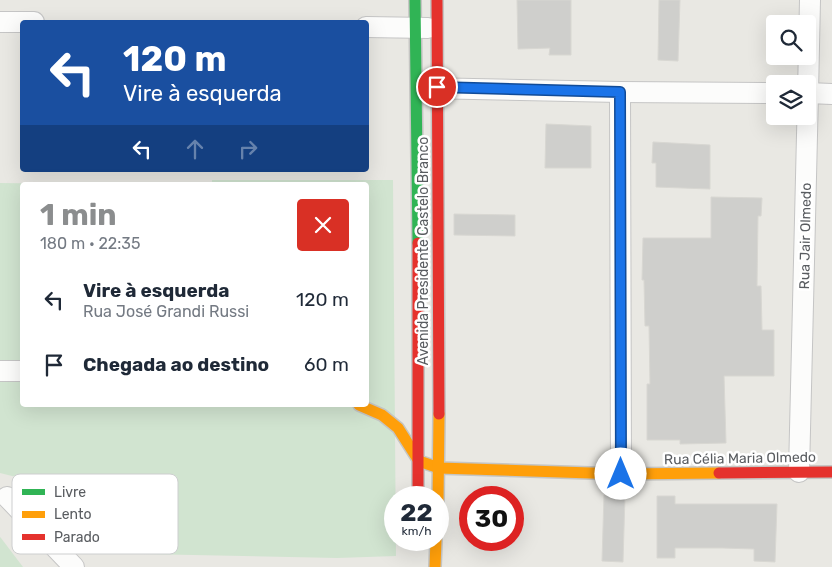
<!DOCTYPE html>
<html lang="pt">
<head>
<meta charset="utf-8">
<style>
  :root { --surface:#fff; --page:#f2f2f3; --text:#1f2937; --muted:#747a83; --accent:#8b8d8e }
  body { margin:0; font-family:Rubik,sans-serif; background:var(--page); color:var(--text); height:100vh; display:flex; flex-direction:column; font-size:19px; white-space:nowrap }
  * { box-sizing:border-box; margin:0 }
  p { font-size:16px; color:var(--muted) }
  .icon { flex:none; width:28px; height:28px; fill:none; stroke:currentColor; stroke-width:2; stroke-linecap:round; stroke-linejoin:round }
  .map { position:relative; flex:1; overflow:hidden }
  .side { position:absolute; left:20px; top:182px; width:349px; height:225px; display:flex; flex-direction:column; background:var(--surface); border-radius:5px; box-shadow:0 5px 20px #0002 }
  .side>* { flex:none }
  .banner { position:absolute; left:20px; top:20px; width:349px; height:152px; border-radius:5px; box-shadow:0 5px 20px #0002; background:#1a4fa0; color:#fff; overflow:hidden }
  .fabs { position:absolute; left:766px; top:15px; display:grid; gap:10px }
  .fabs a { display:grid; place-items:center; width:50px; height:50px; border-radius:5px; background:var(--surface); box-shadow:0 5px 20px #0002; font-size:25px }
  .speed { position:absolute; left:384px; top:486px; display:flex; gap:10px; font-size:25px; font-weight:700; text-align:center }
  .speed>* { display:grid; place-content:center; width:65px; height:65px; border-radius:50%; background:var(--surface); box-shadow:0 5px 20px #0002; line-height:1 }
  .speed small { font-size:12px; font-weight:400 }
  .speed .limit { border:8px solid #d22; background:#fff; color:#111 }
  .pin { position:absolute; display:grid; place-items:center; width:42px; height:42px; color:#fff; margin:-21px; border:2px solid #fff; border-radius:50%; box-shadow:0 1px 5px #0007 }
  .me { position:absolute; width:55px; margin:-28px; rotate:0deg; stroke-linejoin:round; filter:drop-shadow(0 0 4px #0008) }
  .turn { display:flex; align-items:center; gap:18px; height:105px; padding:0 20px; font-size:22px }
  .turn .icon { width:65px; height:65px; stroke-width:2.5 }
  .turn b { display:block; font-size:35px; line-height:42px }
  .lanes { display:flex; align-items:center; height:48px; padding:0 20px; background:#0003; justify-content:center; gap:25px; direction:ltr }
  .lanes .off { opacity:.35 }
  .round { display:grid; place-items:center; flex:none; width:52px; height:52px; border-radius:5px; background:var(--page) }
  .head { display:flex; align-items:center; justify-content:space-between; height:85px; padding:0 20px }
  h1 { font-size:30px; font-weight:700; line-height:38px; color:var(--accent) }
  ul { padding:0; list-style:none }
  li { display:flex; align-items:center; gap:15px; height:65px; padding:0 20px }
  li div { flex:1 }
  li b { display:block; font-size:19px }
  li em { font-style:normal }
  .map>svg:first-child { display:block }
  .green { fill:#d1e4d0 }
  .building { fill:#cfcfcc; stroke:#d8d7d2 }
  .lines { fill:none; stroke-linecap:round; stroke-linejoin:round }
  .street-casing { stroke:#c5c5c5; stroke-width:22 }
  .fast-casing { stroke:#c5c5c3; stroke-width:14 }
  .slow-casing { stroke:#c5c5c3; stroke-width:14 }
  .jam-casing { stroke:#c5c5c3; stroke-width:14 }
  .street { stroke:#fcfcfb; stroke-width:20 }
  .fast { stroke:#30b455; stroke-width:11 }
  .slow { stroke:#ff9f0a; stroke-width:11 }
  .jam { stroke:#e5322d; stroke-width:11 }
  .route-casing { stroke:#114b97; stroke-width:12 }
  .route { stroke:#1a73e8; stroke-width:9 }
  .labels { text-anchor:middle; stroke-width:5; stroke-linejoin:round; paint-order:stroke }
  .street-label { font-size:14px; fill:#595c60; stroke:#fff }
  .key { fill:#fff; stroke:#cdcecf; stroke-width:1 }
  .key-label { font-size:14px; fill:#595c60 }
</style>
</head>
<body>
<div class="map">
<svg width="832" height="567" viewBox="0 0 832 567">
  <rect width="100%" height="100%" fill="#e9e8e3"/>
  <g class="green">
    <polygon points="212,180 393,180 396,556 337,558 92,553 24,479 0,473 0,183 74,184 74,185 22,185 22,405 366,405 366,185 212,185"/>
    <polygon points="0,537 1,538 23,567 0,567"/>
  </g>
  <g class="building">
    <polygon points="517,0 571,0 571,55 549,55 550,48 518,49"/>
    <polygon points="659,0 680,0 678,61 658,60"/>
    <polygon points="546,124 591,126 591,168 545,168"/>
    <polygon points="653,142 710,145 710,189 656,187 656,163 652,163"/>
    <polygon points="711,197 762,198 761,216 758,216 757,286 761,286 762,330 774,330 774,376 724,376 726,443 680,444 680,440 647,440 647,384 650,384 649,326 645,326 644,280 642,280 643,238 711,238"/>
    <polygon points="454,214 515,215 515,236 454,235"/>
    <polygon points="604,495 625,496 623,562 602,561"/>
    <polygon points="657,496 675,496 675,504 777,504 775,562 754,561 754,549 723,548 675,548 675,558 657,558"/>
  </g>
  <g class="lines">
    <defs>
      <g id="street">
        <polyline points="0,22 34,22"/>
        <polyline points="366,27 428,28"/>
        <polyline points="425,88 620,92 775,93"/>
        <polyline points="620,92 621,474"/>
        <polyline points="808,93 832,94"/>
        <polyline points="0,371 22,371"/>
        <polyline points="799,472 808,93 810,0"/>
        <polyline points="7,497 74,567"/>
      </g>
      <polyline id="fast" points="415,0 418,243"/>
      <g id="slow">
        <polyline points="359,405 382,415 398,428 419,461 439,468 621,474 719,473"/>
        <polyline points="438,502 439,414"/>
        <polyline points="435,567 436,540"/>
      </g>
      <g id="jam">
        <polyline points="437,0 439,414"/>
        <polyline points="418,243 418,498"/>
        <polyline points="719,473 832,472"/>
      </g>
    </defs>
    <use href="#street" class="street-casing"/>
    <use href="#fast" class="fast-casing"/>
    <use href="#slow" class="slow-casing"/>
    <use href="#jam" class="jam-casing"/>
    <use href="#street" class="street"/>
    <use href="#fast" class="fast"/>
    <use href="#slow" class="slow"/>
    <use href="#jam" class="jam"/>
  </g>
  <g class="lines">
    <defs>
      <polyline id="route" points="437,87 620,92 621,474"/>
    </defs>
    <use href="#route" class="route-casing"/>
    <use href="#route" class="route"/>
  </g>
  <g class="labels">
    <g class="street-label">
      <text transform="translate(805 236) rotate(-89)" y="5">Rua Jair Olmedo</text>
      <text transform="translate(423 251) rotate(-90)" y="5">Avenida Presidente Castelo Branco</text>
      <text transform="translate(740 458) rotate(-1)" y="5">Rua Célia Maria Olmedo</text>
    </g>
  </g>
  <rect x="12" y="474" width="166" height="80" rx="8" class="key"/>
  <rect x="22" y="489" width="23" height="6" fill="#30b455"/>
  <rect x="22" y="511" width="23" height="7" fill="#ff9f0a"/>
  <rect x="22" y="534" width="23" height="6" fill="#e5322d"/>
  <g class="key-label">
    <text x="54" y="497">Livre</text>
    <text x="54" y="519">Lento</text>
    <text x="54" y="542">Parado</text>
  </g>
</svg>
<div class="fabs">
<a><svg class="icon" aria-label="search" viewBox="0 0 24 24"><circle cx="10" cy="10" r="6"/><path d="M15 15l6 6"/></svg></a>
<a><svg class="icon" aria-label="layers" viewBox="0 0 24 24"><path d="M12 4l9 5-9 5-9-5zM3 14l9 5 9-5"/></svg></a>
</div>
<div class="speed"><div>22<small>km/h</small></div><div class="limit">30</div></div>
<div class="pin" style="left:437px;top:87px;background:#d93025"><svg class="icon" aria-label="arrive" viewBox="0 0 24 24"><path d="M6 21V4h12l-3 4 3 4H6"/></svg></div>
<svg class="me" style="left:621px;top:474px" viewBox="-20 -20 40 40"><circle r="19" fill="#fff"/><path d="M0-13L10 11 0 6-10 11z" fill="#1a73e8"/></svg>
<div class="banner">
<div class="turn"><svg class="icon" aria-label="left" viewBox="0 0 24 24"><path d="M17 20v-9H6M10 6l-5 5 5 5"/></svg><div><b>120 m</b>Vire à esquerda</div></div>
<div class="lanes"><svg class="icon" aria-label="left" viewBox="0 0 24 24"><path d="M17 20v-9H6M10 6l-5 5 5 5"/></svg><svg class="icon off" aria-label="ahead" viewBox="0 0 24 24"><path d="M12 20V5M6 11l6-6 6 6"/></svg><svg class="icon off" aria-label="right" viewBox="0 0 24 24"><path d="M7 20v-9h11M14 6l5 5-5 5"/></svg></div>
</div>
<section class="side">
<div class="head"><div><h1>1 min</h1><p>180 m · 22:35</p></div><a class="round" style="background:#d93025;color:#fff"><svg class="icon" aria-label="close" viewBox="0 0 24 24"><path d="M6 6l12 12M18 6L6 18"/></svg></a></div>
<ul>
<li><svg class="icon" aria-label="left" viewBox="0 0 24 24"><path d="M17 20v-9H6M10 6l-5 5 5 5"/></svg><div><b>Vire à esquerda</b><p>Rua José Grandi Russi</p></div><em>120 m</em></li>
<li><svg class="icon" aria-label="arrive" viewBox="0 0 24 24"><path d="M6 21V4h12l-3 4 3 4H6"/></svg><div><b>Chegada ao destino</b></div><em>60 m</em></li>
</ul>
</section>
</div>
</body>
</html>
